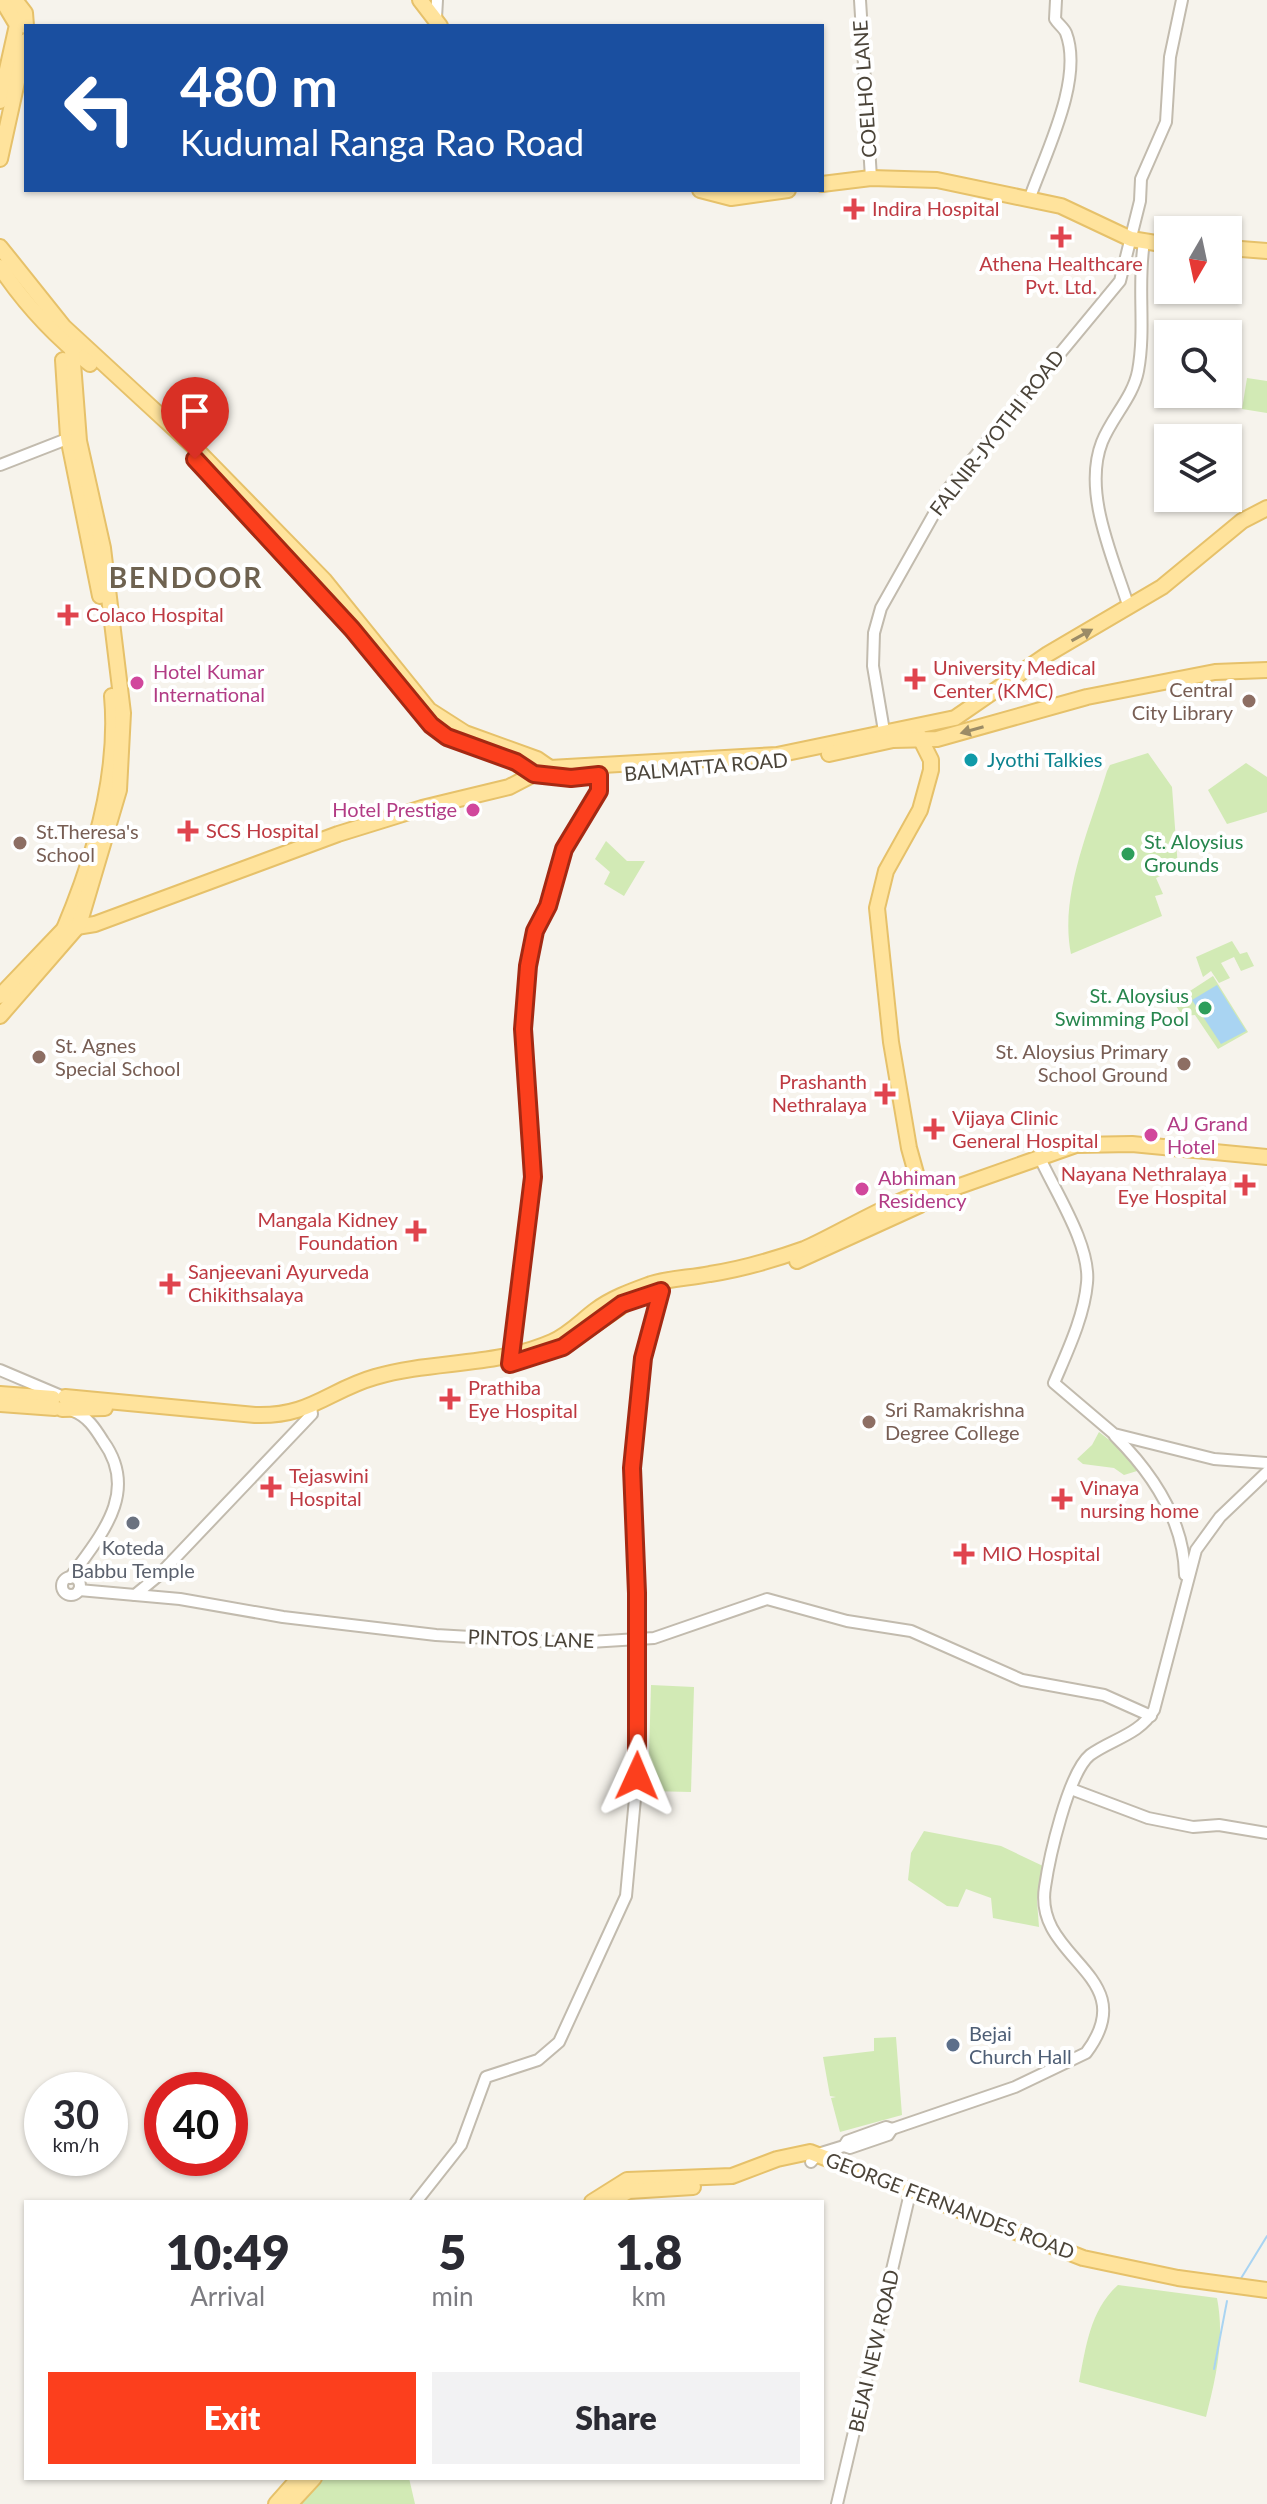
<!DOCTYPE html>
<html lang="en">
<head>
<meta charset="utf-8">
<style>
  :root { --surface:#fff; --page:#f2f2f3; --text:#2b2b33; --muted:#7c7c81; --accent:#fc3f1d }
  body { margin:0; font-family:Lato,sans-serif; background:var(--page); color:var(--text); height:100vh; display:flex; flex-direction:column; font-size:30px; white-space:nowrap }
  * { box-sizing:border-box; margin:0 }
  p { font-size:26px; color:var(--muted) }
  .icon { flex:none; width:44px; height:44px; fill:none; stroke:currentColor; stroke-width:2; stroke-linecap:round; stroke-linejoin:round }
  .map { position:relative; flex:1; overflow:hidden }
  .details { position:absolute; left:24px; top:2200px; width:800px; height:280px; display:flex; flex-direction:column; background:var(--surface); border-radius:0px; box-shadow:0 2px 6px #0004 }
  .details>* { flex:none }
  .guide { position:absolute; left:24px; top:24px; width:800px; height:168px; border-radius:0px; box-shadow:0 2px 6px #0004; background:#1a4fa0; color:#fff; overflow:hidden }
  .needle { width:52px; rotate:189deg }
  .controls { position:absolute; left:1154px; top:216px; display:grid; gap:16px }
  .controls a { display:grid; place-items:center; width:88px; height:88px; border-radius:0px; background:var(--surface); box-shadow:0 2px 6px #0004; font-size:40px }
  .speed { position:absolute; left:24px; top:2072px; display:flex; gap:16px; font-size:40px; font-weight:700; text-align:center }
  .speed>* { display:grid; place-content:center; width:104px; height:104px; border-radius:50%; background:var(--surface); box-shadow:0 2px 6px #0004; line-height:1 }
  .speed small { font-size:20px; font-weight:400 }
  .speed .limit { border:12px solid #d22; background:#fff; color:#111 }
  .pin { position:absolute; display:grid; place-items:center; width:68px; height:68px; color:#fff; margin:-82px -34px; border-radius:50% 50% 50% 0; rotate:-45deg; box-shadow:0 0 8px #0007 }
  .pin .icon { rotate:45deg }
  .me { position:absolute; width:88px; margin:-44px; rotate:1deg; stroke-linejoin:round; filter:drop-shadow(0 0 6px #0008) }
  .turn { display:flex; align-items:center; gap:28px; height:168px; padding:0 24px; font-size:36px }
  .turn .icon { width:104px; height:104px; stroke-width:2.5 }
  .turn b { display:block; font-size:56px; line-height:68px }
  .eta { display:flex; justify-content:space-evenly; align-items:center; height:136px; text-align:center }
  .eta b { font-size:48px; font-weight:800; line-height:56px }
  .primary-button { display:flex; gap:16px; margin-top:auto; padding:16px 24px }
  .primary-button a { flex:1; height:92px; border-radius:0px; background:var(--accent); color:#fff; font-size:32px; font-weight:800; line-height:92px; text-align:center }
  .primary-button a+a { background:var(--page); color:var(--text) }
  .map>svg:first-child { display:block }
  .green { fill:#d2eab5 }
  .water { fill:#a9d4f2 }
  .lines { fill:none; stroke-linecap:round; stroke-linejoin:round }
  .stream { stroke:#a9d4f2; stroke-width:2 }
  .minor-casing { stroke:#c2bbae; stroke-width:14 }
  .major-casing { stroke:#e6c16a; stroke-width:18 }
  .minor { stroke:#fff; stroke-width:10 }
  .major { stroke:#ffe39c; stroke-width:14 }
  .oneway { fill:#9c8c66 }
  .route-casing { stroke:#a42913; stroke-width:20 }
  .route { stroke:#fc3f1d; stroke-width:14 }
  .health-dot { fill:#e0444e; stroke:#fff; stroke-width:3 }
  .hotel-dot { fill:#d1479c; stroke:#fff; stroke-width:3 }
  .education-dot { fill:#8d6e63; stroke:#fff; stroke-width:3 }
  .culture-dot { fill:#0f9aa8; stroke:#fff; stroke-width:3 }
  .leisure-dot { fill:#2e9e5b; stroke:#fff; stroke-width:3 }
  .worship-dot { fill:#6b7280; stroke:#fff; stroke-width:3 }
  .service-dot { fill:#5c6f8a; stroke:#fff; stroke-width:3 }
  .labels { text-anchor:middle; stroke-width:8; stroke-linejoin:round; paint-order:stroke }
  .street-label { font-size:20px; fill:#4b4439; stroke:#fff }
  .health-label { font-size:20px; fill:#be3a42; stroke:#fff; text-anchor:start }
  .hotel-label { font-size:20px; fill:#b23c85; stroke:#fff; text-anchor:start }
  .education-label { font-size:20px; fill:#785e54; stroke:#fff; text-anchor:start }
  .culture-label { font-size:20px; fill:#0d838f; stroke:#fff; text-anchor:start }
  .leisure-label { font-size:20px; fill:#27864d; stroke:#fff; text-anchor:start }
  .worship-label { font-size:20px; fill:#5b616d; stroke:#fff }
  .service-label { font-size:20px; fill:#4e5e75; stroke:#fff; text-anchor:start }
  .district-label { font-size:28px; font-weight:bold; letter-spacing:2px; fill:#6e6250; stroke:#fff }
</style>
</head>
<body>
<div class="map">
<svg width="1267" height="2504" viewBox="0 0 1267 2504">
  <rect width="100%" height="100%" fill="#f6f3ec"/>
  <g class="green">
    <polygon points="1247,378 1267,381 1267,413 1242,409"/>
    <path d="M 1148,753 L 1172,787 L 1178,868 L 1156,878 L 1163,894 L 1155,896 L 1162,916 L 1071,954 C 1059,895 1090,828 1107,771 L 1110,765 Z"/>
    <polygon points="1246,763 1267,777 1267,812 1227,824 1208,790"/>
    <polygon points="606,841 627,861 645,861 624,896 604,884 610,872 595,859"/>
    <polygon points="1232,941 1240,954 1247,952 1254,966 1241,971 1234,957 1221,963 1230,978 1219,983 1211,971 1203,977 1196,957"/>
    <polygon points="1213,976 1248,1032 1218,1049 1195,1015 1183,1016 1173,1002"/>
    <polygon points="1099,1432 1130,1456 1137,1471 1124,1475 1114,1468 1083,1464 1077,1459 1092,1445"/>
    <polygon points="651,1685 694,1687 691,1792 648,1791"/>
    <polygon points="924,1831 1001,1846 1043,1866 1037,1901 1039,1927 993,1918 991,1898 966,1889 958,1907 947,1906 908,1880 911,1853"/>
    <polygon points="896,2037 902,2115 840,2132 831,2098 836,2097 830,2096 823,2057 874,2051 874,2038"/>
    <path d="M 1118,2285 L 1217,2298 C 1225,2339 1216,2377 1206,2417 L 1079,2382 C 1086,2347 1090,2310 1118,2285 Z"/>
    <polygon points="324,2478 409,2478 415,2504 301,2504"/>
  </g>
  <polygon class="water" points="1217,985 1246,1031 1221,1044 1192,1000"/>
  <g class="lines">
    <g class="stream">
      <polyline points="1240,2280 1267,2236"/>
      <polyline points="1214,2369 1227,2301"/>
    </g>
    <defs>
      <g id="minor">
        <polyline points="860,0 871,178"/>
        <polyline points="436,18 437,0"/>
        <path d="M 1029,200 C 1044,156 1084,80 1066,33 C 1064,28 1058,24 1055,19 L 1056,0"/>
        <polyline points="0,465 72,437"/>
        <path d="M 1129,608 C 1114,559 1082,493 1102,442 C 1112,417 1133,397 1138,371 C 1146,328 1137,285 1144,242"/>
        <polyline points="884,731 873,666 874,633 881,608 948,489 1120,281 1140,201 1141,179 1166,122 1170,57 1182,0"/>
        <path d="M 1039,1156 C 1054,1190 1091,1245 1087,1283 C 1084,1317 1067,1352 1054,1383 L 1114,1434 L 1214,1459 L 1267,1463"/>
        <polyline points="510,1364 533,1177 523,1029 528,966 535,931 548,906 564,849 599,791 599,775"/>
        <polyline points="0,1370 59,1395"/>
        <path d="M 1115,1436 C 1152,1473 1184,1520 1185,1575"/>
        <circle cx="71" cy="1586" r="9"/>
        <path d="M 70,1578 C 101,1535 140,1492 103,1441 C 95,1428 87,1416 73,1411"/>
        <polyline points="79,1590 180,1599 283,1617 436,1635 574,1643 654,1638 767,1599 847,1621 911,1631 1022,1680 1104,1695 1151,1716"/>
        <polyline points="135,1595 158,1576 312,1414 311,1407"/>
        <polyline points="1071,1789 1148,1818 1193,1827 1219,1825 1267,1833"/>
        <polygon points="886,2127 892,2129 888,2135 850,2148 844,2146 847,2141"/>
        <path d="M 892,2129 L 1015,2087 L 1086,2053 C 1145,1975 1033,1960 1045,1887 C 1049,1859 1068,1773 1090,1755 C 1112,1739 1139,1735 1154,1710 L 1196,1550 L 1220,1517 L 1267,1472"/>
        <polyline points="811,2162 818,2154 844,2146"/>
        <polyline points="416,2202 461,2145 486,2077 538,2060 559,2042 626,1896 639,1755 632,1468 643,1358 661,1291 658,1282"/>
        <polyline points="837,2504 911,2189"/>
      </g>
      <g id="major">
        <polyline points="15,0 25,13 26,26"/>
        <polyline points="420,0 440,26"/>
        <polyline points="0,101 17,25 2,0"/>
        <polyline points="0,159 26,41"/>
        <polyline points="822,184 871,178 937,180 1061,206 1131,239 1168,245"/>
        <polyline points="700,190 731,198 788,190"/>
        <polyline points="0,247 64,327 192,445 324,580 429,710 465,733 537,759 550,768 777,755 955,718 1048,654 1162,587 1242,521 1267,508"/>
        <polyline points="1228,248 1267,251"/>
        <path d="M 0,267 C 24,303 57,338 90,364"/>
        <polyline points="63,360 68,437 100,596"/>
        <polyline points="213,480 352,629 431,725 447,737 473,744"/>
        <polyline points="918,734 931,760 931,770 920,810 886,871 877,908 891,1042 909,1148 924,1202"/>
        <polyline points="500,754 534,774"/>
        <polyline points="829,754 893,740 937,739 1087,697 1215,672 1267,670"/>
        <path d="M 64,929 C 94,858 119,773 112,696"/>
        <polyline points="0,996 64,929 95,924 338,834 422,808 509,787 534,774 590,776"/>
        <polyline points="0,1016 79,925 119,790 123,713 103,548 79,441 72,350 76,346"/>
        <polyline points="797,1261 920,1205"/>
        <polyline points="584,1332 626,1303"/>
        <polyline points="0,1394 53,1398"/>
        <path d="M 65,1397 L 255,1415 C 310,1417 329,1390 375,1377 C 433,1360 495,1367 552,1342 C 570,1334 581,1321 596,1310 C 612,1298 632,1291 651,1284 C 670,1278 691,1278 710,1274 C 743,1269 773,1260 804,1249 C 837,1236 922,1181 954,1188 L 1076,1145 L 1132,1144 L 1267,1157"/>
        <polyline points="0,1404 55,1408"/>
        <polyline points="62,1409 105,1408"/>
        <polyline points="592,2202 627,2180 732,2176 777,2159 810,2152 1083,2258 1178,2278 1267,2290"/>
        <polyline points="608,2202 629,2191 693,2187"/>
        <polyline points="276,2504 299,2478"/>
        <polyline points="290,2504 314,2478"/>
      </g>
    </defs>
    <use href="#minor" class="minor-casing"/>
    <use href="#major" class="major-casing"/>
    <use href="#minor" class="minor"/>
    <use href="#major" class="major"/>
  </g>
  <defs><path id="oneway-solid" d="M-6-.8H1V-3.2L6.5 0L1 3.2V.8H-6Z" transform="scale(2)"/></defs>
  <g class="oneway">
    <use href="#oneway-solid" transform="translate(1082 635) rotate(-29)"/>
    <use href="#oneway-solid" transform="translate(972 730) rotate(164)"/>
  </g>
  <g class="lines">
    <defs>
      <polyline id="route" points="195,459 352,629 431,725 447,737 516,762 534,774 571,778 599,775 599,791 564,849 548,906 535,931 528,966 523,1029 533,1177 510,1364 563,1347 622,1304 661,1291 643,1358 632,1468 637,1593 637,1776"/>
    </defs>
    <use href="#route" class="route-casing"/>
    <use href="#route" class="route"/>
  </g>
  <g class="health-dot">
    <path d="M850 197h8v8h8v8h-8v8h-8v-8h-8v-8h8z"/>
    <path d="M1057 225h8v8h8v8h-8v8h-8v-8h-8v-8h8z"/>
    <path d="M64 603h8v8h8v8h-8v8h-8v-8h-8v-8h8z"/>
    <path d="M911 667h8v8h8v8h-8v8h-8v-8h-8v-8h8z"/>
    <path d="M184 819h8v8h8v8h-8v8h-8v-8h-8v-8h8z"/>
    <path d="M881 1082h8v8h8v8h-8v8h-8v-8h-8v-8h8z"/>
    <path d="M930 1117h8v8h8v8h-8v8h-8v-8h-8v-8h8z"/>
    <path d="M1241 1173h8v8h8v8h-8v8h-8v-8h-8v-8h8z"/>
    <path d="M412 1219h8v8h8v8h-8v8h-8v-8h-8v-8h8z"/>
    <path d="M166 1272h8v8h8v8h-8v8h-8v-8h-8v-8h8z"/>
    <path d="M446 1387h8v8h8v8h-8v8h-8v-8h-8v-8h8z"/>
    <path d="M267 1475h8v8h8v8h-8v8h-8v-8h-8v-8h8z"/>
    <path d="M1058 1487h8v8h8v8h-8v8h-8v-8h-8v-8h8z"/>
    <path d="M960 1542h8v8h8v8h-8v8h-8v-8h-8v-8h8z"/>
  </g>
  <g class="hotel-dot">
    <circle cx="137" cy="683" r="8"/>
    <circle cx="473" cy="810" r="8"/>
    <circle cx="1151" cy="1135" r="8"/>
    <circle cx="862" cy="1189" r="8"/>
  </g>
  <g class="education-dot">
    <circle cx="1249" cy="701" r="8"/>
    <circle cx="20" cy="843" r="8"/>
    <circle cx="39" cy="1057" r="8"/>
    <circle cx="1184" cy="1064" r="8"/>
    <circle cx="869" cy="1422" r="8"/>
  </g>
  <circle class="culture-dot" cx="971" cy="760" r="8"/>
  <g class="leisure-dot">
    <circle cx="1128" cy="854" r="8"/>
    <circle cx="1205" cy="1008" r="8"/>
  </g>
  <circle class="worship-dot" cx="133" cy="1523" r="8"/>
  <circle class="service-dot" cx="953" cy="2045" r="8"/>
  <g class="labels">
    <g class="street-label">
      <text transform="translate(865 89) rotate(-94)" y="7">COELHO LANE</text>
      <text transform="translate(997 433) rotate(-52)" y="7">FALNIR-JYOTHI ROAD</text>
      <text transform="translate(706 767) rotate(-5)" y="7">BALMATTA ROAD</text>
      <text transform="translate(531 1639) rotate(2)" y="7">PINTOS LANE</text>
      <text transform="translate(950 2206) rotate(21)" y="7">GEORGE FERNANDES ROAD</text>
      <text transform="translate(874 2351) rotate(-77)" y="7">BEJAI NEW ROAD</text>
    </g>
    <g class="health-label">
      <text x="872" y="216">Indira Hospital</text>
      <text x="1061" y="271" text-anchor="middle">Athena Healthcare<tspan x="1061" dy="23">Pvt. Ltd.</tspan></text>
      <text x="86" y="622">Colaco Hospital</text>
      <text x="933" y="675">University Medical<tspan x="933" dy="23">Center (KMC)</tspan></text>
      <text x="206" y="838">SCS Hospital</text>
      <text x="867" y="1089" text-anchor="end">Prashanth<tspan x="867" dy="23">Nethralaya</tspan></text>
      <text x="952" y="1125">Vijaya Clinic<tspan x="952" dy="23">General Hospital</tspan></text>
      <text x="1227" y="1181" text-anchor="end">Nayana Nethralaya<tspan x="1227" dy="23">Eye Hospital</tspan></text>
      <text x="398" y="1227" text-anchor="end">Mangala Kidney<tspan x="398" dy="23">Foundation</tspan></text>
      <text x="188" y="1279">Sanjeevani Ayurveda<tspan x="188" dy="23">Chikithsalaya</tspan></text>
      <text x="468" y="1395">Prathiba<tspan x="468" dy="23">Eye Hospital</tspan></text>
      <text x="289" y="1483">Tejaswini<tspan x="289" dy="23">Hospital</tspan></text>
      <text x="1080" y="1495">Vinaya<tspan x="1080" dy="23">nursing home</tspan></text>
      <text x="982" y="1561">MIO Hospital</text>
    </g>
    <g class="hotel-label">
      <text x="153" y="679">Hotel Kumar<tspan x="153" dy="23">International</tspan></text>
      <text x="457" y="817" text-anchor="end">Hotel Prestige</text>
      <text x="1167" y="1131">AJ Grand<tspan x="1167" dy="23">Hotel</tspan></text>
      <text x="878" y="1185">Abhiman<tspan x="878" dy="23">Residency</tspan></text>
    </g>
    <g class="education-label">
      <text x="1233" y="697" text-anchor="end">Central<tspan x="1233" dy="23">City Library</tspan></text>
      <text x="36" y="839">St.Theresa's<tspan x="36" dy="23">School</tspan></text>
      <text x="55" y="1053">St. Agnes<tspan x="55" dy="23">Special School</tspan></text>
      <text x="1168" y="1059" text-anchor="end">St. Aloysius Primary<tspan x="1168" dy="23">School Ground</tspan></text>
      <text x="885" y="1417">Sri Ramakrishna<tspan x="885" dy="23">Degree College</tspan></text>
    </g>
    <g class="culture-label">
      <text x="987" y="767">Jyothi Talkies</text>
    </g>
    <g class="leisure-label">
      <text x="1144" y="849">St. Aloysius<tspan x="1144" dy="23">Grounds</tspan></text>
      <text x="1189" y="1003" text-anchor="end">St. Aloysius<tspan x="1189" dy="23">Swimming Pool</tspan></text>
    </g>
    <g class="worship-label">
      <text x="133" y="1555">Koteda<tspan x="133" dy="23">Babbu Temple</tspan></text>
    </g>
    <g class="service-label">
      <text x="969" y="2041">Bejai<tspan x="969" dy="23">Church Hall</tspan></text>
    </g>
    <g class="district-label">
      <text x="186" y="588">BENDOOR</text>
    </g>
  </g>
</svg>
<div class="controls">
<a><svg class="needle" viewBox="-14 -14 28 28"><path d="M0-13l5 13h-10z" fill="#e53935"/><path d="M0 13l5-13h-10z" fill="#7c7c81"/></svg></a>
<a><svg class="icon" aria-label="search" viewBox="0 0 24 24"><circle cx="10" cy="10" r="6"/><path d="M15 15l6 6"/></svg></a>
<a><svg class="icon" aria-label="layers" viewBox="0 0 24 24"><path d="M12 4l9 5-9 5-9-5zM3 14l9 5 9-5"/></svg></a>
</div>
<div class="speed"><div>30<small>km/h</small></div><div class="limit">40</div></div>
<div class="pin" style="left:195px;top:459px;background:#d93025"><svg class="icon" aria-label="arrive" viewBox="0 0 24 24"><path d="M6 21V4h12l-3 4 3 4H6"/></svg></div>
<svg class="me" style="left:637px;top:1776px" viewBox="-20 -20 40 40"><path d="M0-17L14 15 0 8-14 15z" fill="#fc3f1d" stroke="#fff" stroke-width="4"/></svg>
<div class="guide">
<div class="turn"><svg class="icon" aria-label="left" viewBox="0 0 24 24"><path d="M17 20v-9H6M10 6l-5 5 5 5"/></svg><div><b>480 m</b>Kudumal Ranga Rao Road</div></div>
</div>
<section class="details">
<div class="eta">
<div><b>10:49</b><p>Arrival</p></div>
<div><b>5</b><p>min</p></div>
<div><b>1.8</b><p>km</p></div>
</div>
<div class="primary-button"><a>Exit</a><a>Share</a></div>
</section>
</div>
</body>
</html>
